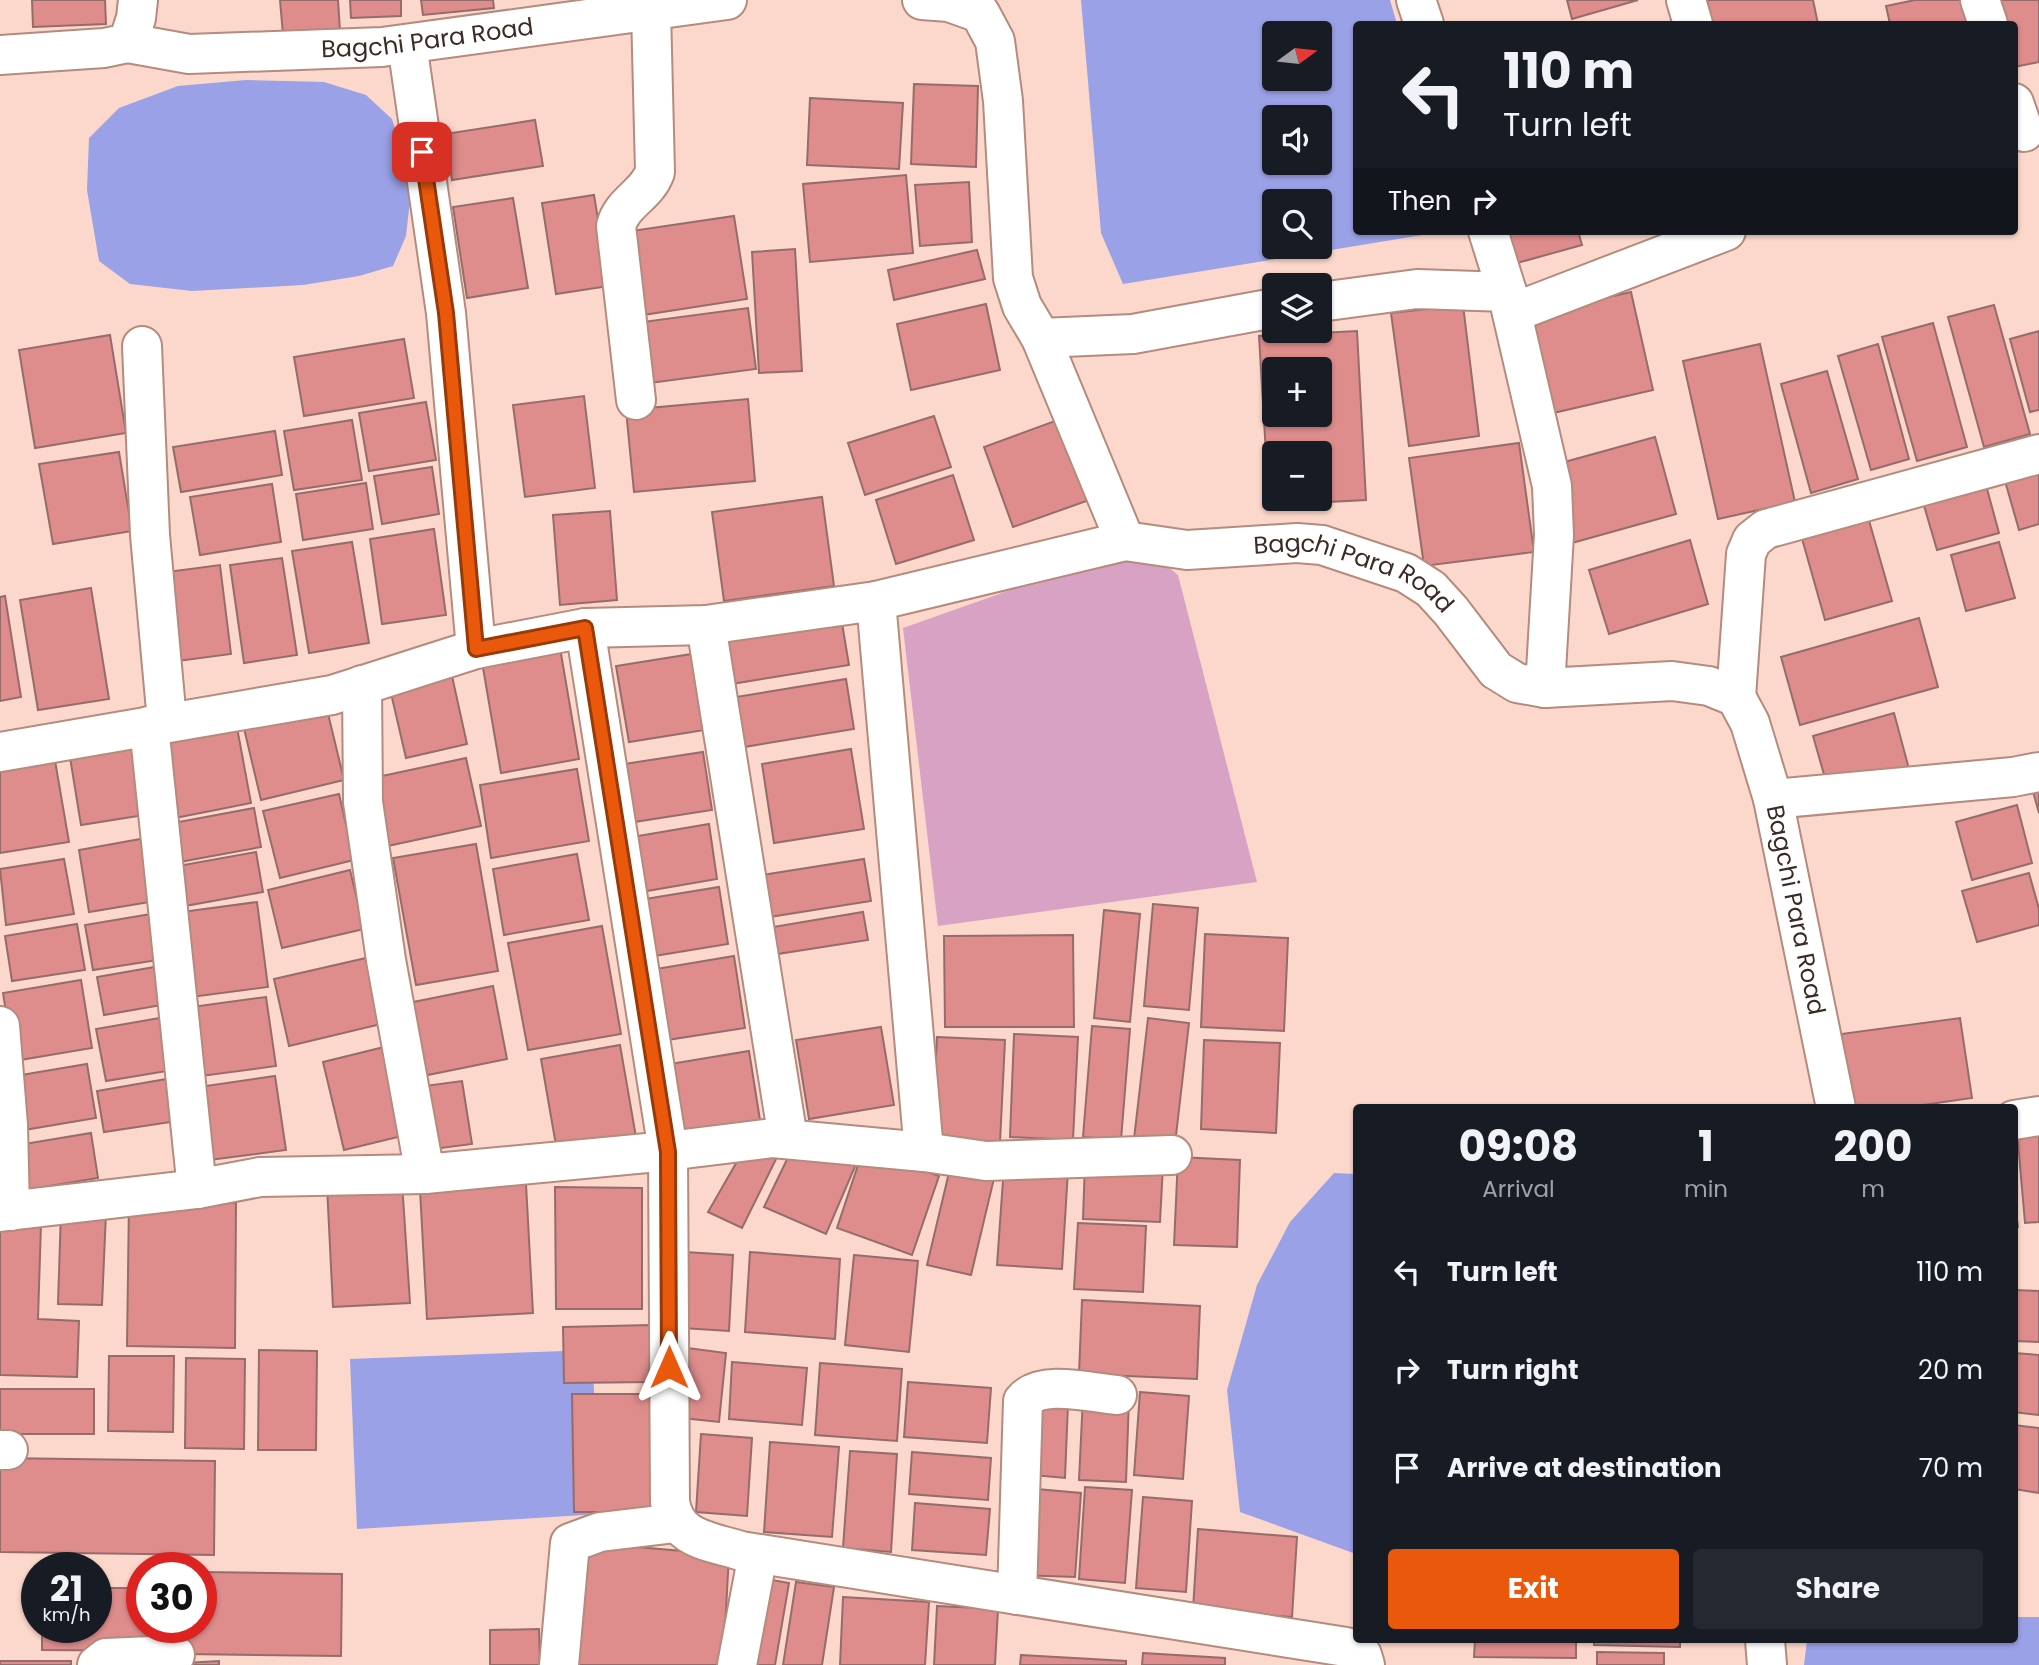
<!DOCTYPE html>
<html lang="en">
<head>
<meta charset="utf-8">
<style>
  :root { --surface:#171b24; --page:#242831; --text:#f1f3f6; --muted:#9ea1a6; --accent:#ea580c }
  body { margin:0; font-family:Poppins,sans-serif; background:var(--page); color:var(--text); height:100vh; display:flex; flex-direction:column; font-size:26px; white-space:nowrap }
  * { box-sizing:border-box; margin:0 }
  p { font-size:23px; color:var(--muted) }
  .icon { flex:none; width:38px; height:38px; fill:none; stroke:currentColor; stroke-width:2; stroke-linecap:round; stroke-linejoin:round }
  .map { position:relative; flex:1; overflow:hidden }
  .drawer { position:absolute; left:1353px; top:1104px; width:665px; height:539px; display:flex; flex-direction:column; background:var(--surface); border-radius:7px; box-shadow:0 2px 5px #0004 }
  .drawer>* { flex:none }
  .top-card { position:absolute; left:1353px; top:21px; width:665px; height:214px; border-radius:7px; box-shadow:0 2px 5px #0004; background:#171b24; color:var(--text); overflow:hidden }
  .needle { width:46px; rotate:75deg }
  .buttons { position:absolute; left:1262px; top:21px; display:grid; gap:14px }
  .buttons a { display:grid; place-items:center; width:70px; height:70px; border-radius:7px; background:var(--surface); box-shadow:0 2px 5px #0004; font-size:35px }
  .speed { position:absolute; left:21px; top:1552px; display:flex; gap:14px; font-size:35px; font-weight:700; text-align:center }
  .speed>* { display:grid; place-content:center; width:91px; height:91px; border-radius:50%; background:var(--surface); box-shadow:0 2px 5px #0004; line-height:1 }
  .speed small { font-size:18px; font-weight:400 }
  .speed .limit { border:10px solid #d22; background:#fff; color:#111 }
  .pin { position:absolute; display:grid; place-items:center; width:60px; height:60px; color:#fff; margin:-30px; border-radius:14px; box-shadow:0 4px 10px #0006 }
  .me { position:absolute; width:77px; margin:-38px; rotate:0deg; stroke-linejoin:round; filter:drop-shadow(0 0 5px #0008) }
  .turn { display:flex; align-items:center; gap:24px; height:147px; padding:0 35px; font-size:32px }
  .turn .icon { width:91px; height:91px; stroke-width:2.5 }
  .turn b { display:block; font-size:49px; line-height:60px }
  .then { display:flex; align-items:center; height:66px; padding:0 35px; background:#0003; gap:14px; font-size:26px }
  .eta { display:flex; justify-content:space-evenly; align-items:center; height:119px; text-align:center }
  .eta b { font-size:42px; font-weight:700; line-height:49px }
  .action { display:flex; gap:14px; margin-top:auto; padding:14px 35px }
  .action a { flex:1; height:80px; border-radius:7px; background:var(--accent); color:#fff; font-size:28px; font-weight:700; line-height:80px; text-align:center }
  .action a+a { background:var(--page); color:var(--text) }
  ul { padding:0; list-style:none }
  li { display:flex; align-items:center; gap:21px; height:98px; padding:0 35px }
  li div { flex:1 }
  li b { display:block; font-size:26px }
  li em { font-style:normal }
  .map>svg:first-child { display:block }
  .green { fill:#d8a2c5 }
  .water { fill:#9ba1e6; fill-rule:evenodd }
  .building { fill:#de8c8c; stroke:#966c6b; stroke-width:2; fill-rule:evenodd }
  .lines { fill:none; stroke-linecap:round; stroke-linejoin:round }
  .minor-casing { stroke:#b48b7c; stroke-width:42 }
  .minor { stroke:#fff; stroke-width:38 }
  .route-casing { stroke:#983908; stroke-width:18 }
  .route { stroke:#ea580c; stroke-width:12 }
  .labels { text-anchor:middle; stroke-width:7; stroke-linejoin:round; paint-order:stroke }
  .street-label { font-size:24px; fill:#3c2b25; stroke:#fcd8cc }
</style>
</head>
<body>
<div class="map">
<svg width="2039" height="1665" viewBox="0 0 2039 1665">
  <rect width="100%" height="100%" fill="#fcd8cc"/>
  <polygon class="green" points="1140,544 1178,575 1257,882 938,926 903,628"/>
  <g class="water">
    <path d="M 1081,0 L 1390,0 L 1397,24 L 1356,24 L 1356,231 L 1447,231 L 1123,284 L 1101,233 ZM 1274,33 L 1320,33 L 1320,79 L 1274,79 ZM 1274,117 L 1320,117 L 1320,163 L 1274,163 ZM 1274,201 L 1320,201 L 1320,247 L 1274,247 Z"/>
    <polygon points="246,80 324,82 366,95 392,119 412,183 406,236 393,266 359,276 303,285 192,291 130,284 99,261 87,190 89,138 119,108 178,86"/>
    <polygon points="1334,1173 1356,1174 1356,1554 1240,1512 1227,1390 1257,1285 1290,1222"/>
    <polygon points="592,1350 600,1514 357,1529 350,1359"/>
    <polygon points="2014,1617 2039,1617 2039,1665 1804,1665 1807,1640 2014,1640"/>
  </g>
  <g class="building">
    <polygon points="32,0 105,0 106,24 33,27"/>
    <polygon points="280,0 338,0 340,31 283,35"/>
    <polygon points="350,0 401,0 401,16 351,18"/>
    <polygon points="421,0 493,0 494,8 423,15"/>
    <polygon points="1567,0 1638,0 1572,19"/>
    <polygon points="1707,0 1813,0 1818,24 1711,24"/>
    <polygon points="1915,0 1967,0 1972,24 1890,24 1886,6"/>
    <polygon points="1996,0 2039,0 2039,62 2014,67 2014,24 2001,24"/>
    <polygon points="914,84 978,86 976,167 911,164"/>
    <polygon points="810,98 903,103 899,169 807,165"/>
    <polygon points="535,120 543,166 452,180 445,134"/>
    <polygon points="906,175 913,253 810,262 803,184"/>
    <polygon points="969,182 972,242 920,246 915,185"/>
    <polygon points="594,195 609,286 556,294 542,203"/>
    <polygon points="513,198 528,288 467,298 453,207"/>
    <polygon points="734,216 747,299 630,317 618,233"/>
    <polygon points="1501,231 1578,231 1582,245 1510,265"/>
    <polygon points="795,249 802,371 759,373 752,252"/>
    <polygon points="977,250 985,279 894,300 888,270"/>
    <polygon points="1631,292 1653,390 1549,414 1527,316"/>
    <polygon points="986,304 1000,370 911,390 897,324"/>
    <polygon points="1463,305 1479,436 1409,446 1391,313"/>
    <polygon points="1994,305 2030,434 1984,447 1948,317"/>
    <polygon points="748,308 756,369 643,384 635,323"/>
    <polygon points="1933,323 1967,447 1917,461 1882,337"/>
    <path d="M 1357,331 L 1366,500 L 1269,505 L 1259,336 ZM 1274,369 L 1320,369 L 1320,415 L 1274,415 ZM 1274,453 L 1320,453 L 1320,499 L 1274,499 Z"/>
    <polygon points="2039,331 2039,410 2030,412 2010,339"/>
    <polygon points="110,335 126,433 35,448 19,350"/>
    <polygon points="404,339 414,398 304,416 294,357"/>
    <polygon points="1760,344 1795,502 1718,519 1683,361"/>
    <polygon points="1878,344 1909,459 1871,470 1838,356"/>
    <polygon points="1827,371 1858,479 1811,493 1781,384"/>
    <polygon points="584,396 595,488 525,497 513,405"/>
    <polygon points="748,399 755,481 634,492 626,410"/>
    <polygon points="426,402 436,460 369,471 359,413"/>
    <polygon points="934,416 951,467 865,495 848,443"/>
    <polygon points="1066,417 1095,498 1013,527 984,447"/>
    <polygon points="352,420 362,480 294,490 284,431"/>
    <polygon points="275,431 282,475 181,492 173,447"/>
    <polygon points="1655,437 1676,514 1572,543 1550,466"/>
    <polygon points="1519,443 1534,552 1424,566 1409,458"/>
    <polygon points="119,452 132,531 53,544 39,464"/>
    <polygon points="432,467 439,514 382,524 374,476"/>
    <polygon points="2039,472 2039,524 2019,530 2005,481"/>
    <polygon points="1983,474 1999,533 1937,550 1920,492"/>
    <polygon points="953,475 974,540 896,564 876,500"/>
    <polygon points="366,483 373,529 303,540 296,494"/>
    <polygon points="272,484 281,542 200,555 190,497"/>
    <polygon points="822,497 834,586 724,601 712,512"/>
    <polygon points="1866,510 1892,601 1825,620 1799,528"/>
    <polygon points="610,511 617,600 560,605 553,515"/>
    <polygon points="434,529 446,615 382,624 370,539"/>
    <polygon points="1690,540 1708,604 1609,634 1589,570"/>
    <polygon points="352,542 369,643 309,653 292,551"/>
    <polygon points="1999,542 2015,598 1966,611 1951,555"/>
    <polygon points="282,558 297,655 244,663 230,565"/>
    <polygon points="220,565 231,654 171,662 159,573"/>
    <polygon points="91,588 109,699 38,710 20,600"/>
    <polygon points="5,596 21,697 0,701 0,597"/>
    <polygon points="841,617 849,665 725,685 718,637"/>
    <polygon points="1919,618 1938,687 1800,725 1781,657"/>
    <polygon points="559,642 579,759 501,773 481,656"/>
    <polygon points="698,653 711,729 629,742 616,666"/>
    <polygon points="452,676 467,744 406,758 390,689"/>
    <polygon points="846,679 854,729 744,747 736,697"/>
    <polygon points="325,701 344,780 261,800 242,720"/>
    <polygon points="1894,713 1909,769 1829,792 1813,736"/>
    <polygon points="236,722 251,803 170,819 155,737"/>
    <polygon points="143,733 157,813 81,825 68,745"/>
    <polygon points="53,749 69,842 0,853 0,758"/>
    <polygon points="851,749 864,829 774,843 762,764"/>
    <polygon points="703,752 712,810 634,822 624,764"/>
    <polygon points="466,758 481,826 383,847 368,779"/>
    <polygon points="577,769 589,841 491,858 480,785"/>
    <polygon points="2039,786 2039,813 2032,788"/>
    <polygon points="339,794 354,860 280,878 263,811"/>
    <polygon points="2017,805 2032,863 1972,880 1956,822"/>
    <polygon points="254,808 261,847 174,863 168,824"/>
    <polygon points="709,824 717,879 641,892 632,837"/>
    <polygon points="146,838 156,901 89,912 79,850"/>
    <polygon points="476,844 498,971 416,985 393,858"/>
    <polygon points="256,852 263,892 185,906 178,866"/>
    <polygon points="577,854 589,920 504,935 493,869"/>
    <polygon points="64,859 74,914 6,925 0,869"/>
    <polygon points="864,859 871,901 763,918 756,876"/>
    <polygon points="350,870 364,929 282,948 268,890"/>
    <polygon points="2029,873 2039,909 2039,925 1977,942 1962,891"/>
    <polygon points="719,887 728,944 654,956 645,899"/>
    <polygon points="257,902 268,987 184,998 174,913"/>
    <polygon points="1153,904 1198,908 1189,1010 1144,1006"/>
    <polygon points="1104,910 1140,914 1130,1022 1094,1018"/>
    <polygon points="163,912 171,958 93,970 85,925"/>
    <polygon points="863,912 868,940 771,955 767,928"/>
    <polygon points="77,924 85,970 12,981 5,936"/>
    <polygon points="602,926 621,1034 528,1050 508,943"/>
    <polygon points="1205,934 1288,938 1284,1031 1201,1027"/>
    <polygon points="1073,935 1074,1027 945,1027 944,936"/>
    <polygon points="734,956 745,1028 667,1040 656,969"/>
    <polygon points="366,958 381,1024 289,1046 274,979"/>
    <polygon points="166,965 173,1003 104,1015 97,977"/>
    <polygon points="81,980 92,1048 14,1061 3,993"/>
    <polygon points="493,986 507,1059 418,1077 403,1004"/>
    <polygon points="266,997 276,1066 194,1077 184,1008"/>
    <polygon points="171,1016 179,1069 106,1081 96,1029"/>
    <polygon points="1148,1018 1189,1023 1175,1144 1134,1139"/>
    <polygon points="1960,1018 1972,1098 1902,1108 1852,1108 1841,1034"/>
    <polygon points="1092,1026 1130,1029 1121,1140 1083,1137"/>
    <polygon points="881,1027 894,1105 809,1119 796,1040"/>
    <polygon points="1014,1034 1078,1037 1073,1140 1010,1137"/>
    <polygon points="937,1037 1005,1040 1000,1143 932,1140"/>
    <polygon points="1204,1040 1280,1043 1276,1133 1201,1129"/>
    <polygon points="620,1045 636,1137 557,1151 541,1059"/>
    <polygon points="384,1047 406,1135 344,1150 323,1062"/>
    <polygon points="749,1051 760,1120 674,1134 664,1065"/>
    <polygon points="87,1064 96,1118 24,1130 15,1076"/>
    <polygon points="275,1076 286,1150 202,1161 192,1088"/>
    <polygon points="178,1077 184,1120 104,1132 97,1091"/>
    <polygon points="462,1081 472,1144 426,1150 417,1087"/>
    <polygon points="2039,1129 2039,1222 2025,1223 2017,1131"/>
    <polygon points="91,1133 98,1178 19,1191 12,1146"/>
    <polygon points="794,1145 857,1162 826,1234 764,1207"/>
    <polygon points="746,1146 779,1153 742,1228 708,1212"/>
    <polygon points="863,1150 939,1176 912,1255 837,1228"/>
    <polygon points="1178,1157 1240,1160 1237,1247 1174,1245"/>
    <polygon points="952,1160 996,1170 971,1275 927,1265"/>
    <polygon points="1085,1162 1163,1165 1160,1222 1083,1219"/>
    <polygon points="1004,1166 1068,1170 1062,1269 997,1265"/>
    <polygon points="402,1182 410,1303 333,1307 327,1186"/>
    <polygon points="526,1184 533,1313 427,1319 420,1190"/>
    <polygon points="555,1187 642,1188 642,1309 556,1309"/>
    <polygon points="2014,1197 2018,1227 2014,1228"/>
    <polygon points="129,1201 236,1203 235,1348 127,1346"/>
    <polygon points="61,1211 106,1213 102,1305 58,1304"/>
    <polygon points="0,1223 41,1224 38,1319 79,1321 77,1377 0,1375"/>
    <polygon points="1078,1223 1146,1226 1143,1292 1074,1289"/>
    <polygon points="685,1252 733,1255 729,1331 682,1328"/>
    <polygon points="750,1252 840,1259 835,1339 745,1332"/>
    <polygon points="854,1255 918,1261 909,1352 845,1345"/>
    <polygon points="2014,1290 2039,1291 2039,1342 2014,1341"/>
    <polygon points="1082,1300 1200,1306 1197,1379 1079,1374"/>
    <polygon points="651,1325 653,1382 564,1383 563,1327"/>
    <polygon points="680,1347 726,1353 719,1422 673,1417"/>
    <polygon points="259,1350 317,1351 316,1450 258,1450"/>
    <polygon points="2014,1353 2039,1355 2039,1415 2014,1412"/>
    <polygon points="109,1356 174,1356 173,1432 108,1431"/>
    <polygon points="186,1358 245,1359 244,1449 185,1448"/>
    <polygon points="732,1362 807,1368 802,1425 729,1419"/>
    <polygon points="820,1363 902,1369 897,1441 815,1435"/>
    <polygon points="908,1382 991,1388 987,1443 904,1437"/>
    <rect x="0" y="1389" width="94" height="45"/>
    <polygon points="1140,1392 1189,1396 1183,1479 1134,1475"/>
    <polygon points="572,1394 654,1394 656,1512 574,1512"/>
    <polygon points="1083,1397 1129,1399 1126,1482 1079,1480"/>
    <polygon points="1029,1403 1068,1404 1065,1478 1023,1474"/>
    <polygon points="2014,1425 2039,1428 2039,1493 2014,1489"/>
    <polygon points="701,1434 752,1438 747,1516 696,1512"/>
    <polygon points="770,1442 839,1447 832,1537 764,1532"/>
    <polygon points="850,1451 897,1454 891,1552 843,1548"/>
    <polygon points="912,1452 991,1458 988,1500 909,1494"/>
    <polygon points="0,1458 215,1461 214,1555 0,1552"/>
    <polygon points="1085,1487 1132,1490 1125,1583 1079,1579"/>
    <polygon points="1025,1488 1081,1493 1075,1577 1019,1575"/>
    <polygon points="1143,1497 1192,1501 1186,1592 1136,1588"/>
    <polygon points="915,1503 990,1509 986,1555 912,1550"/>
    <polygon points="1198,1529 1297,1537 1292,1617 1193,1609"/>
    <polygon points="578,1542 729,1555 723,1665 565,1665"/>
    <polygon points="201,1572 342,1574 341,1656 185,1654 185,1628 201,1628"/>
    <polygon points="760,1578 789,1583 775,1665 745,1665"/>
    <polygon points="796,1582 834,1587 822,1665 783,1665"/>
    <polygon points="96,1588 142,1588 142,1628 167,1628 167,1651 42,1650 42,1628 96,1628"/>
    <polygon points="843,1597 929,1602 925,1665 840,1665"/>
    <polygon points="937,1606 998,1609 995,1665 934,1665"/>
    <polygon points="539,1629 540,1665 490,1665 490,1630"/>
    <polygon points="1475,1640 1576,1640 1576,1658 1474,1657"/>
    <polygon points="1594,1640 1680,1640 1680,1647 1594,1645"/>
    <polygon points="1597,1652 1664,1653 1664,1665 1597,1665"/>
    <polygon points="1143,1653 1225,1658 1225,1665 1142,1665"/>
    <polygon points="1021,1655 1126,1661 1126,1665 1020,1665"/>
    <rect x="0" y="1661" width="71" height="4"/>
    <polygon points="219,1661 219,1665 149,1665"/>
  </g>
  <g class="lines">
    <defs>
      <g id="minor">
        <path id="s1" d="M 922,0 L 949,2 L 980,13 L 995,41 L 1003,101 L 1013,278 L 1022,306 L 1041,338 L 1125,541 L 1187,550 L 1297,543 L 1322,545 L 1406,573 L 1431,589 L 1451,611 L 1496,670 L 1517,683 L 1545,688 L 1672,681 L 1709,686 L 1736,697 L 1750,723 L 1773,799 L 1836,1108"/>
        <polyline points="1416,0 1424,24"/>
        <polyline points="1686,0 1693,24"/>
        <polyline points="1980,0 1988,24"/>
        <path id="s2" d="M 128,43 L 189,54 L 382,47 L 727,0"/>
        <polyline points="407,44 446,313 476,649"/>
        <polyline points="0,55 104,48 128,43 136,18 138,0"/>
        <polyline points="2014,103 2024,132"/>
        <polyline points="1488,231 1507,292 1552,486 1554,535 1545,688"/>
        <polyline points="1320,302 1417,289 1507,292"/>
        <polyline points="1512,313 1726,231"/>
        <polyline points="1041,338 1133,334 1274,308"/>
        <polyline points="142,346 150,535 167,721"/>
        <path d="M 636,400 L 616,226 C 622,202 647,195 655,172 L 651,10"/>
        <polyline points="706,625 788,1139"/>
        <path d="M 585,628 L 668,1151 L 670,1502 C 676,1540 710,1541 741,1551 L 1346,1647 L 1362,1655 L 1365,1665"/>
        <polyline points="362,685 363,802 386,960 425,1174"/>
        <polyline points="1736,697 1746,554 1752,540 1766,529 2039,454"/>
        <polyline points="149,726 197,1189"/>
        <polyline points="0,752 332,695 476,649 585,628 706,625 876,601 1125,541"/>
        <polyline points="1773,799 2013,777 2039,772"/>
        <polyline points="0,1026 8,1125 10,1211"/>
        <polyline points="2014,1120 2039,1116"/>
        <polyline points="924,1152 986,1161 1172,1155"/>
        <polyline points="0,1212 197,1189 260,1177 425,1174 668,1151 773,1138 924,1152 876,601"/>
        <polyline points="0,1450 8,1450"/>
        <path d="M 1017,1595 L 1023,1401 C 1041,1379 1091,1393 1117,1395"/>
        <polyline points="1765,1640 1767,1665"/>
        <polyline points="97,1665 106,1658 175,1655"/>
        <polyline points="559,1665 570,1543 600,1532 676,1523"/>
        <polyline points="737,1665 758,1554"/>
      </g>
    </defs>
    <use href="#minor" class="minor-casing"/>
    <use href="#minor" class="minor"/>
  </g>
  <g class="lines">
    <defs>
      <polyline id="route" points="422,152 446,313 476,649 585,628 668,1152 669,1367"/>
    </defs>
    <use href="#route" class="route-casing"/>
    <use href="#route" class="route"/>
  </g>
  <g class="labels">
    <g class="street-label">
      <text dy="8" stroke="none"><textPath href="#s2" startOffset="301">Bagchi Para Road</textPath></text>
      <text dy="8" stroke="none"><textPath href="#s1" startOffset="852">Bagchi Para Road</textPath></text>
      <text dy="8" stroke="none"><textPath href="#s1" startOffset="1505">Bagchi Para Road</textPath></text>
    </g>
  </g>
</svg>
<div class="buttons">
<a><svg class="needle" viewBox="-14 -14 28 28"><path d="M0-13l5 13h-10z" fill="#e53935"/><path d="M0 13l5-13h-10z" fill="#9ea1a6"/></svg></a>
<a><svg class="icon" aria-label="sound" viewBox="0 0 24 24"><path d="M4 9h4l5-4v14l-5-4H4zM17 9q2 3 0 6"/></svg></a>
<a><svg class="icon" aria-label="search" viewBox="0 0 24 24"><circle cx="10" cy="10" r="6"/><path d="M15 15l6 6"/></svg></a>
<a><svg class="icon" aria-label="layers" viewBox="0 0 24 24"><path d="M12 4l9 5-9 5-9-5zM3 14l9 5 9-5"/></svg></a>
<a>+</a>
<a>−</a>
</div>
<div class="speed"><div>21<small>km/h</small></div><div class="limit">30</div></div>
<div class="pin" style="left:422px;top:152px;background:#d93025"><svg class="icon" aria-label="arrive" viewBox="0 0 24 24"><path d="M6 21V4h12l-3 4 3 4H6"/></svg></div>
<svg class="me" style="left:669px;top:1367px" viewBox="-20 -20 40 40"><path d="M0-17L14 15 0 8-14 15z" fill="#ea580c" stroke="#fff" stroke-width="4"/></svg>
<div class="top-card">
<div class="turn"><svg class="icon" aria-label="left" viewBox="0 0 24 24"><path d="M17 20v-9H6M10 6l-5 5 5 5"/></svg><div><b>110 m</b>Turn left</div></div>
<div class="then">Then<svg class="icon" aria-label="right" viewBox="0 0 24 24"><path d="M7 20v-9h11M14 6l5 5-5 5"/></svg></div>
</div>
<section class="drawer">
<div class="eta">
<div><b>09:08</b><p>Arrival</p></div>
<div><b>1</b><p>min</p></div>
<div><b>200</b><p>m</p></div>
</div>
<ul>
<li><svg class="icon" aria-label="left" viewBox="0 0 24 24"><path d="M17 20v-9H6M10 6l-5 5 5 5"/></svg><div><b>Turn left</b></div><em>110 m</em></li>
<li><svg class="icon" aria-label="right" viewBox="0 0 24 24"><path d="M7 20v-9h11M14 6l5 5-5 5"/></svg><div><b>Turn right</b></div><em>20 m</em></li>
<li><svg class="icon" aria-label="arrive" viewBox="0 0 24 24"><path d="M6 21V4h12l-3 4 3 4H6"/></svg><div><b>Arrive at destination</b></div><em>70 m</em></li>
</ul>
<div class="action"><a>Exit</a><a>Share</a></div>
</section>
</div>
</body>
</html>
